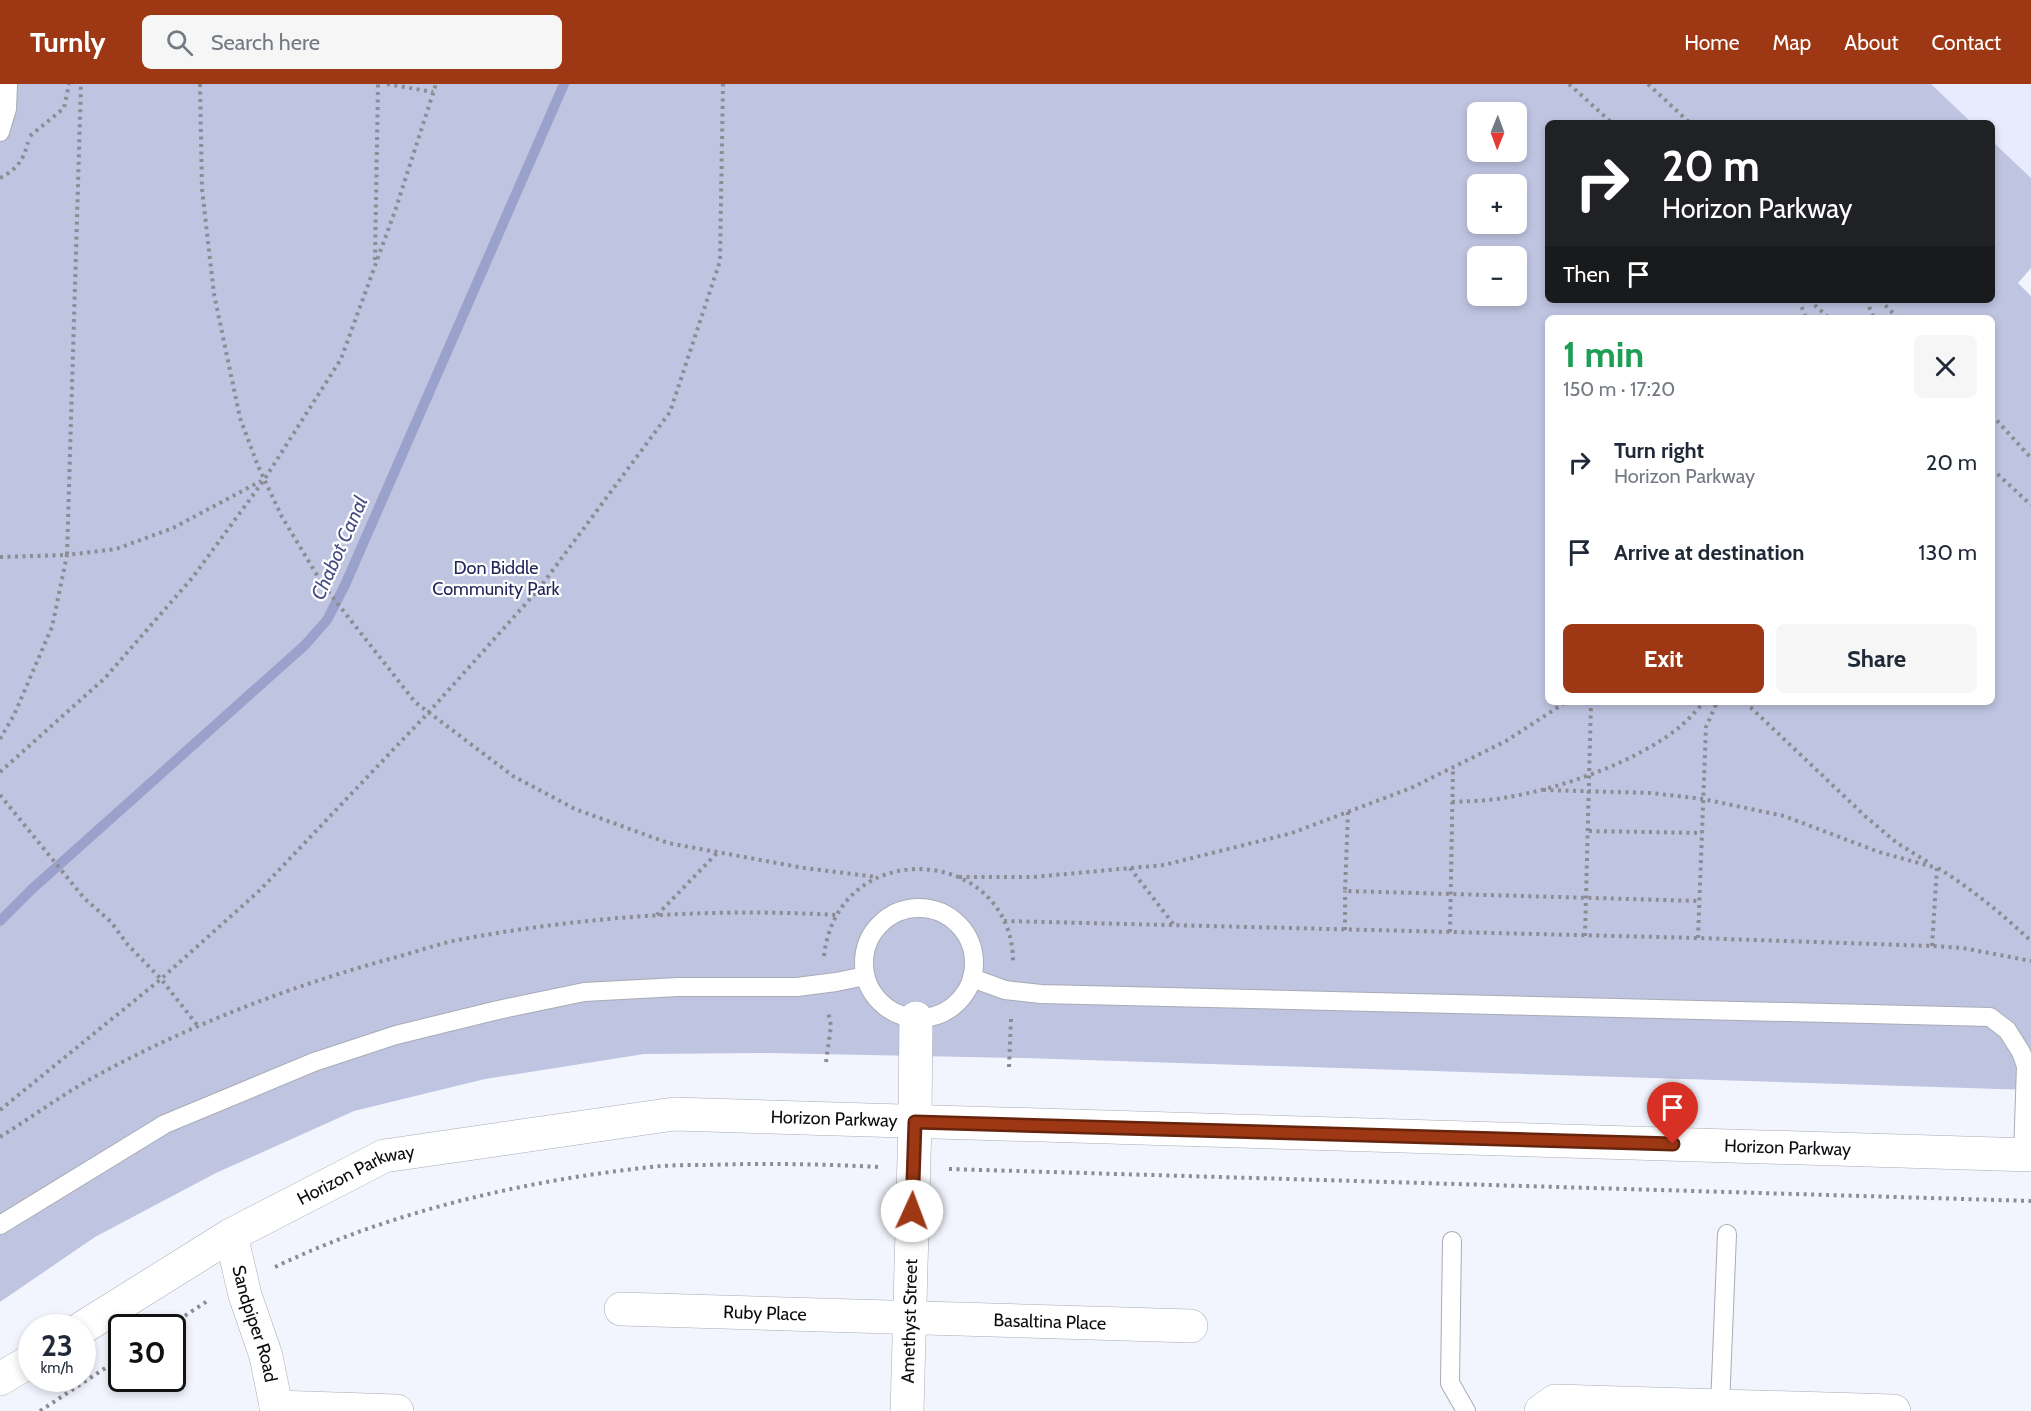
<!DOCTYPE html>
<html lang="en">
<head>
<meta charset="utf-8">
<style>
  :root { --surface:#fff; --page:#f6f6f7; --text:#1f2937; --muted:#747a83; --accent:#9d3714 }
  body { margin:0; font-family:Cabin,sans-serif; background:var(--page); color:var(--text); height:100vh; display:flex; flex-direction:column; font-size:22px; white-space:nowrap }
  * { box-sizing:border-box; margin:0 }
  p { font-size:20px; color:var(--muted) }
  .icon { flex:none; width:33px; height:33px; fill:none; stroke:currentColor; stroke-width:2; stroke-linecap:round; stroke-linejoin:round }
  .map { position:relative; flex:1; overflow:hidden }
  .drawer { position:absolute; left:1545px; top:231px; width:450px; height:390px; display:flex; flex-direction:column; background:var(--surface); border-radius:9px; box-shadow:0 3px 9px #0003 }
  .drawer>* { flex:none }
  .hud { position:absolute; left:1545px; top:36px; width:450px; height:183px; border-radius:9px; box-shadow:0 3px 9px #0003; background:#202124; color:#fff; overflow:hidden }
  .needle { width:39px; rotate:181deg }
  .tools { position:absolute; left:1467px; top:18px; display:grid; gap:12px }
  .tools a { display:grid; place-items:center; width:60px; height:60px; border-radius:9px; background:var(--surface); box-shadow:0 3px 9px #0003; font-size:30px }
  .speed { position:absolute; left:18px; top:1230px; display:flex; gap:12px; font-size:30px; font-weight:700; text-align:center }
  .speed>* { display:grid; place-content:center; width:78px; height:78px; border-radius:50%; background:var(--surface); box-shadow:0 3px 9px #0003; line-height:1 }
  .speed small { font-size:15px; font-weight:400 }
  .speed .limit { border:3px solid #111; border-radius:9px; background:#fff; color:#111 }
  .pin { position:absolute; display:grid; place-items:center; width:51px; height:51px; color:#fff; margin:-62px -26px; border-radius:50% 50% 50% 0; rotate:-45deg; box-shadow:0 0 6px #0007 }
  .pin .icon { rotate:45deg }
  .me { position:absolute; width:66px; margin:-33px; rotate:2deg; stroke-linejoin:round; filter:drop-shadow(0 0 4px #0008) }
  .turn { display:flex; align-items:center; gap:21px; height:126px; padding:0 18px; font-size:27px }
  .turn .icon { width:78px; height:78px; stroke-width:2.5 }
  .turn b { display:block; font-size:42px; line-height:51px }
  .then { display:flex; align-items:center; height:57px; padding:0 18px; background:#0003; gap:12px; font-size:22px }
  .round { display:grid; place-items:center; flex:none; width:63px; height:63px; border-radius:9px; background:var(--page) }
  .summary { display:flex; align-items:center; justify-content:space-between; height:102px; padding:0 18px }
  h1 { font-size:36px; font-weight:800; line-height:45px; color:#1e9e55 }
  .cta { display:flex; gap:12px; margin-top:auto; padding:12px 18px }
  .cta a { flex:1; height:69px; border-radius:9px; background:var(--accent); color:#fff; font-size:24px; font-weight:800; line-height:69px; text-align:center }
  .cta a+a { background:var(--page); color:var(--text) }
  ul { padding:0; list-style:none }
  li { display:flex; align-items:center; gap:18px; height:90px; padding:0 18px }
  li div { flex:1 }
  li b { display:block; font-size:22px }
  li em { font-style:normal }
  header { display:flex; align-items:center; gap:36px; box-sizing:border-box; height:84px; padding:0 30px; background:var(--accent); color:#fff }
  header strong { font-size:28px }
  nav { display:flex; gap:33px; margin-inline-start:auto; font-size:21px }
  .search { width:420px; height:54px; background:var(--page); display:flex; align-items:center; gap:15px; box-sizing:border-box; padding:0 21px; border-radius:9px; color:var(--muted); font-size:22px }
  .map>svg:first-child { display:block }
  .built { fill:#e8ebfe }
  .green { fill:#bfc4e1; fill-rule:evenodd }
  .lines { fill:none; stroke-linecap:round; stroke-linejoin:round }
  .stream { stroke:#9aa1cb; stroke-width:10 }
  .service-casing { stroke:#a9abb6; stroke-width:20 }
  .minor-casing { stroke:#a9abb6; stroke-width:34 }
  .path { stroke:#8c8d94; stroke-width:4; stroke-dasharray:3 4.5; stroke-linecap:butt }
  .service { stroke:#fff; stroke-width:18 }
  .minor { stroke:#fff; stroke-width:33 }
  .route-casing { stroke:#66240d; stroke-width:15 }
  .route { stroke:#9d3714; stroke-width:10 }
  .labels { text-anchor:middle; stroke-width:4.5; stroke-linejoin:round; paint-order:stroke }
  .park-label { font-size:18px; fill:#23265a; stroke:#fff }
  .street-label { font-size:18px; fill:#0c0c10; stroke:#fff }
  .water-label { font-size:20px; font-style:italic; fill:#474d84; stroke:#fff }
</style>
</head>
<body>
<header>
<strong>Turnly</strong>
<div class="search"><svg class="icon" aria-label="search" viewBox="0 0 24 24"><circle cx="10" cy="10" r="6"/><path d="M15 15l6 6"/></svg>Search here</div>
<nav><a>Home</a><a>Map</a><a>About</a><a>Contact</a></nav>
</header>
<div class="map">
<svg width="2031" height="1327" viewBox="0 0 2031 1327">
  <rect width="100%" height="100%" fill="#f3f5fe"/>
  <polygon class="built" points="1931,0 2031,0 2031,94 1992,57 1992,39 1972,39"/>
  <path class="green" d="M 0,0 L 1931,0 L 1972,39 L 1548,39 L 1548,216 L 1992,216 L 1992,57 L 2031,94 L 2031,184 L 2018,199 L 2031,212 L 2031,1006 L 1024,974 L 767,969 L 644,970 L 485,995 L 354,1027 L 216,1089 L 95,1153 L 0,1218 ZM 1478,28 L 1516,28 L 1516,68 L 1478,68 ZM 1478,100 L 1516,100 L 1516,140 L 1478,140 ZM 1478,172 L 1516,172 L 1516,212 L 1478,212 ZM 1548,234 L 1992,234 L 1992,618 L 1548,618 Z"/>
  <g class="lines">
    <polyline class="stream" points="0,837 32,805 305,561 327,536 345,501 564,0"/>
    <defs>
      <g id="service">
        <polyline points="0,48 7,25 8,0"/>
        <circle cx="919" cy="879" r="55"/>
        <polyline points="972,894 1005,906 1041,910 1990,933 2007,946 2021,968 2026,982 2023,1071"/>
        <polyline points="0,1141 165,1040 314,978 396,951 498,926 584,908 678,903 797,903 836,898 865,892"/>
        <polyline points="1452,1157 1450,1299 1466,1327"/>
        <polyline points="1720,1322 1727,1150"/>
      </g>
      <g id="minor">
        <path id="s1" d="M 231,1151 L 245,1211 L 266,1272 L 277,1327"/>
        <path id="s2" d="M 621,1225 L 1191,1242"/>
        <path id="s3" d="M 82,1244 L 231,1151 L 384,1072 L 674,1030 L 2031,1071"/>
        <polyline points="0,1295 32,1276"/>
        <polyline points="276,1323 397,1327"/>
        <path id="s4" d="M 907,1327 L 915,1038 L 916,934"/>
        <polyline points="1541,1327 1555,1317 1894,1327"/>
      </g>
    </defs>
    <use href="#service" class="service-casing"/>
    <use href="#minor" class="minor-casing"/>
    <g class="path">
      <polyline points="200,0 202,105 214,210 240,334 258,382 282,433 323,501 415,618 513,692 575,725 668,759 804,784 877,793"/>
      <polyline points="387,0 433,8"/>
      <polyline points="1569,0 1612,39"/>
      <polyline points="1648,0 1690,39"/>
      <polyline points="30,52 64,24 69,0"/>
      <path d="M 0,94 C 16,86 24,76 28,58"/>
      <polyline points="375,176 378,0"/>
      <polyline points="1799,216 1806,234"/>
      <polyline points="1809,216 1829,234"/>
      <polyline points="1866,216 1874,234"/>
      <polyline points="1880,216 1898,234"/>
      <polyline points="1992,331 2031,374"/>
      <polyline points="1992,385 2031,421"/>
      <polyline points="0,473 67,471 81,0"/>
      <polyline points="1745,618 1865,732 1897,759 1931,780"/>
      <polyline points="0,655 14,631 52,543 67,471 116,465 173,444 261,397"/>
      <polyline points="0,688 105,594 193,493 264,396 341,275 395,127 436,0"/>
      <polyline points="1543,706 1651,709 1703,715 1784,732 1879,768 1937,784 1932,862"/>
      <polyline points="0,711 84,814 111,838 128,861 161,895 198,942"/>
      <path d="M 1452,718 C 1469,717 1487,717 1503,714 C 1560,705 1638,678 1682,641 C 1690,634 1697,626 1704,618"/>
      <polyline points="1348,728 1345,807 1700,817"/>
      <polyline points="1589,747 1702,749"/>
      <polyline points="1130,784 1174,841"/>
      <path d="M 1938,784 C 1972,805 2002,830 2031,857"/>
      <polyline points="959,793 1033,793 1164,781 1292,749 1411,704 1506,657 1566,618"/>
      <polyline points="657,831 718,768"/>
      <polyline points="1004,837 1698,854 1932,862 1963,864 2031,877"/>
      <polyline points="1345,846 1345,807"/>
      <polyline points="1450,848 1453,684"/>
      <polyline points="1585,852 1591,618"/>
      <polyline points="1698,854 1706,643 1717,618"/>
      <path d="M 824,872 C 838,748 1015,762 1013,880"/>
      <polyline points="826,978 831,942 828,927"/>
      <polyline points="1009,983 1011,935"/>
      <polyline points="0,1026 161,895 260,806 428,629 538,506 670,328 720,177 723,0"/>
      <path d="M 0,1053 C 32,1033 63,1010 96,992 C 189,941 291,902 393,874 C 416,868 440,859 463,855 C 587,832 712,824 837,831"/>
      <polyline points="949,1085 2031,1117"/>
      <path d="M 275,1183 C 392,1127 522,1097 651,1083 C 669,1081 688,1081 706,1081 C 764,1079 821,1080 879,1083"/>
      <polyline points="166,1244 209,1216"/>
      <polyline points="40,1327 122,1273"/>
    </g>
    <use href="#service" class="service"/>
    <use href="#minor" class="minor"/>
  </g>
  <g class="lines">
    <defs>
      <polyline id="route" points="912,1127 915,1038 1673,1060"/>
    </defs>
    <use href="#route" class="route-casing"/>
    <use href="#route" class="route"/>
  </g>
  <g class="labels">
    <g class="park-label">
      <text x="496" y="490">Don Biddle<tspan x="496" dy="21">Community Park</tspan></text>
    </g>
    <g class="street-label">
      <text dy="6" stroke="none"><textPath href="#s3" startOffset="801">Horizon Parkway</textPath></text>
      <text dy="6" stroke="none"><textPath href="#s3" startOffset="1755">Horizon Parkway</textPath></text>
      <text dy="6" stroke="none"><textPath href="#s3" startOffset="315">Horizon Parkway</textPath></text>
      <text dy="6" stroke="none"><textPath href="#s2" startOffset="144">Ruby Place</textPath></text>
      <text dy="6" stroke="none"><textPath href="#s4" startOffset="90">Amethyst Street</textPath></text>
      <text dy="6" stroke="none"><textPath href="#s2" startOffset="429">Basaltina Place</textPath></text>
      <text dy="6" stroke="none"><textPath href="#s1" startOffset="92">Sandpiper Road</textPath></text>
    </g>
    <g class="water-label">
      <text transform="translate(339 464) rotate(-66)" y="7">Chabot Canal</text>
    </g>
  </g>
</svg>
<div class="tools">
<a><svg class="needle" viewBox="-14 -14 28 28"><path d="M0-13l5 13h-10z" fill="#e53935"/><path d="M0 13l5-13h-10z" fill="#747a83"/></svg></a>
<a>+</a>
<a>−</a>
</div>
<div class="speed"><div>23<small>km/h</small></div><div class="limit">30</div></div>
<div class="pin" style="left:1673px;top:1060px;background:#d93025"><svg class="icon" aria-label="arrive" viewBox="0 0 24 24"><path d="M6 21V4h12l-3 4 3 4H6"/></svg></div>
<svg class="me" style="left:912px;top:1127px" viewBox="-20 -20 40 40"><circle r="19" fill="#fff"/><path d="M0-13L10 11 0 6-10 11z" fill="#9d3714"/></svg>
<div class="hud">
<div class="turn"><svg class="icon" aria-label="right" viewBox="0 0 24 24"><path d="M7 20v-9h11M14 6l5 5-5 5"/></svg><div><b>20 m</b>Horizon Parkway</div></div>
<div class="then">Then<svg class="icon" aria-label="arrive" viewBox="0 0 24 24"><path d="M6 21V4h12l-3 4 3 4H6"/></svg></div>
</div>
<section class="drawer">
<div class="summary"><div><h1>1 min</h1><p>150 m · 17:20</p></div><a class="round"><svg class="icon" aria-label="close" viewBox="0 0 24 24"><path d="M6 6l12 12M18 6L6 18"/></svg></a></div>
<ul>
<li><svg class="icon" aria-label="right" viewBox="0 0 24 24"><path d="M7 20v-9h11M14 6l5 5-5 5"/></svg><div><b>Turn right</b><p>Horizon Parkway</p></div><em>20 m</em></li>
<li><svg class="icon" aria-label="arrive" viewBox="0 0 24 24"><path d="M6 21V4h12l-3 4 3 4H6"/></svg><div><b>Arrive at destination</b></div><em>130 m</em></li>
</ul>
<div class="cta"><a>Exit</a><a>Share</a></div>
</section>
</div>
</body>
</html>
